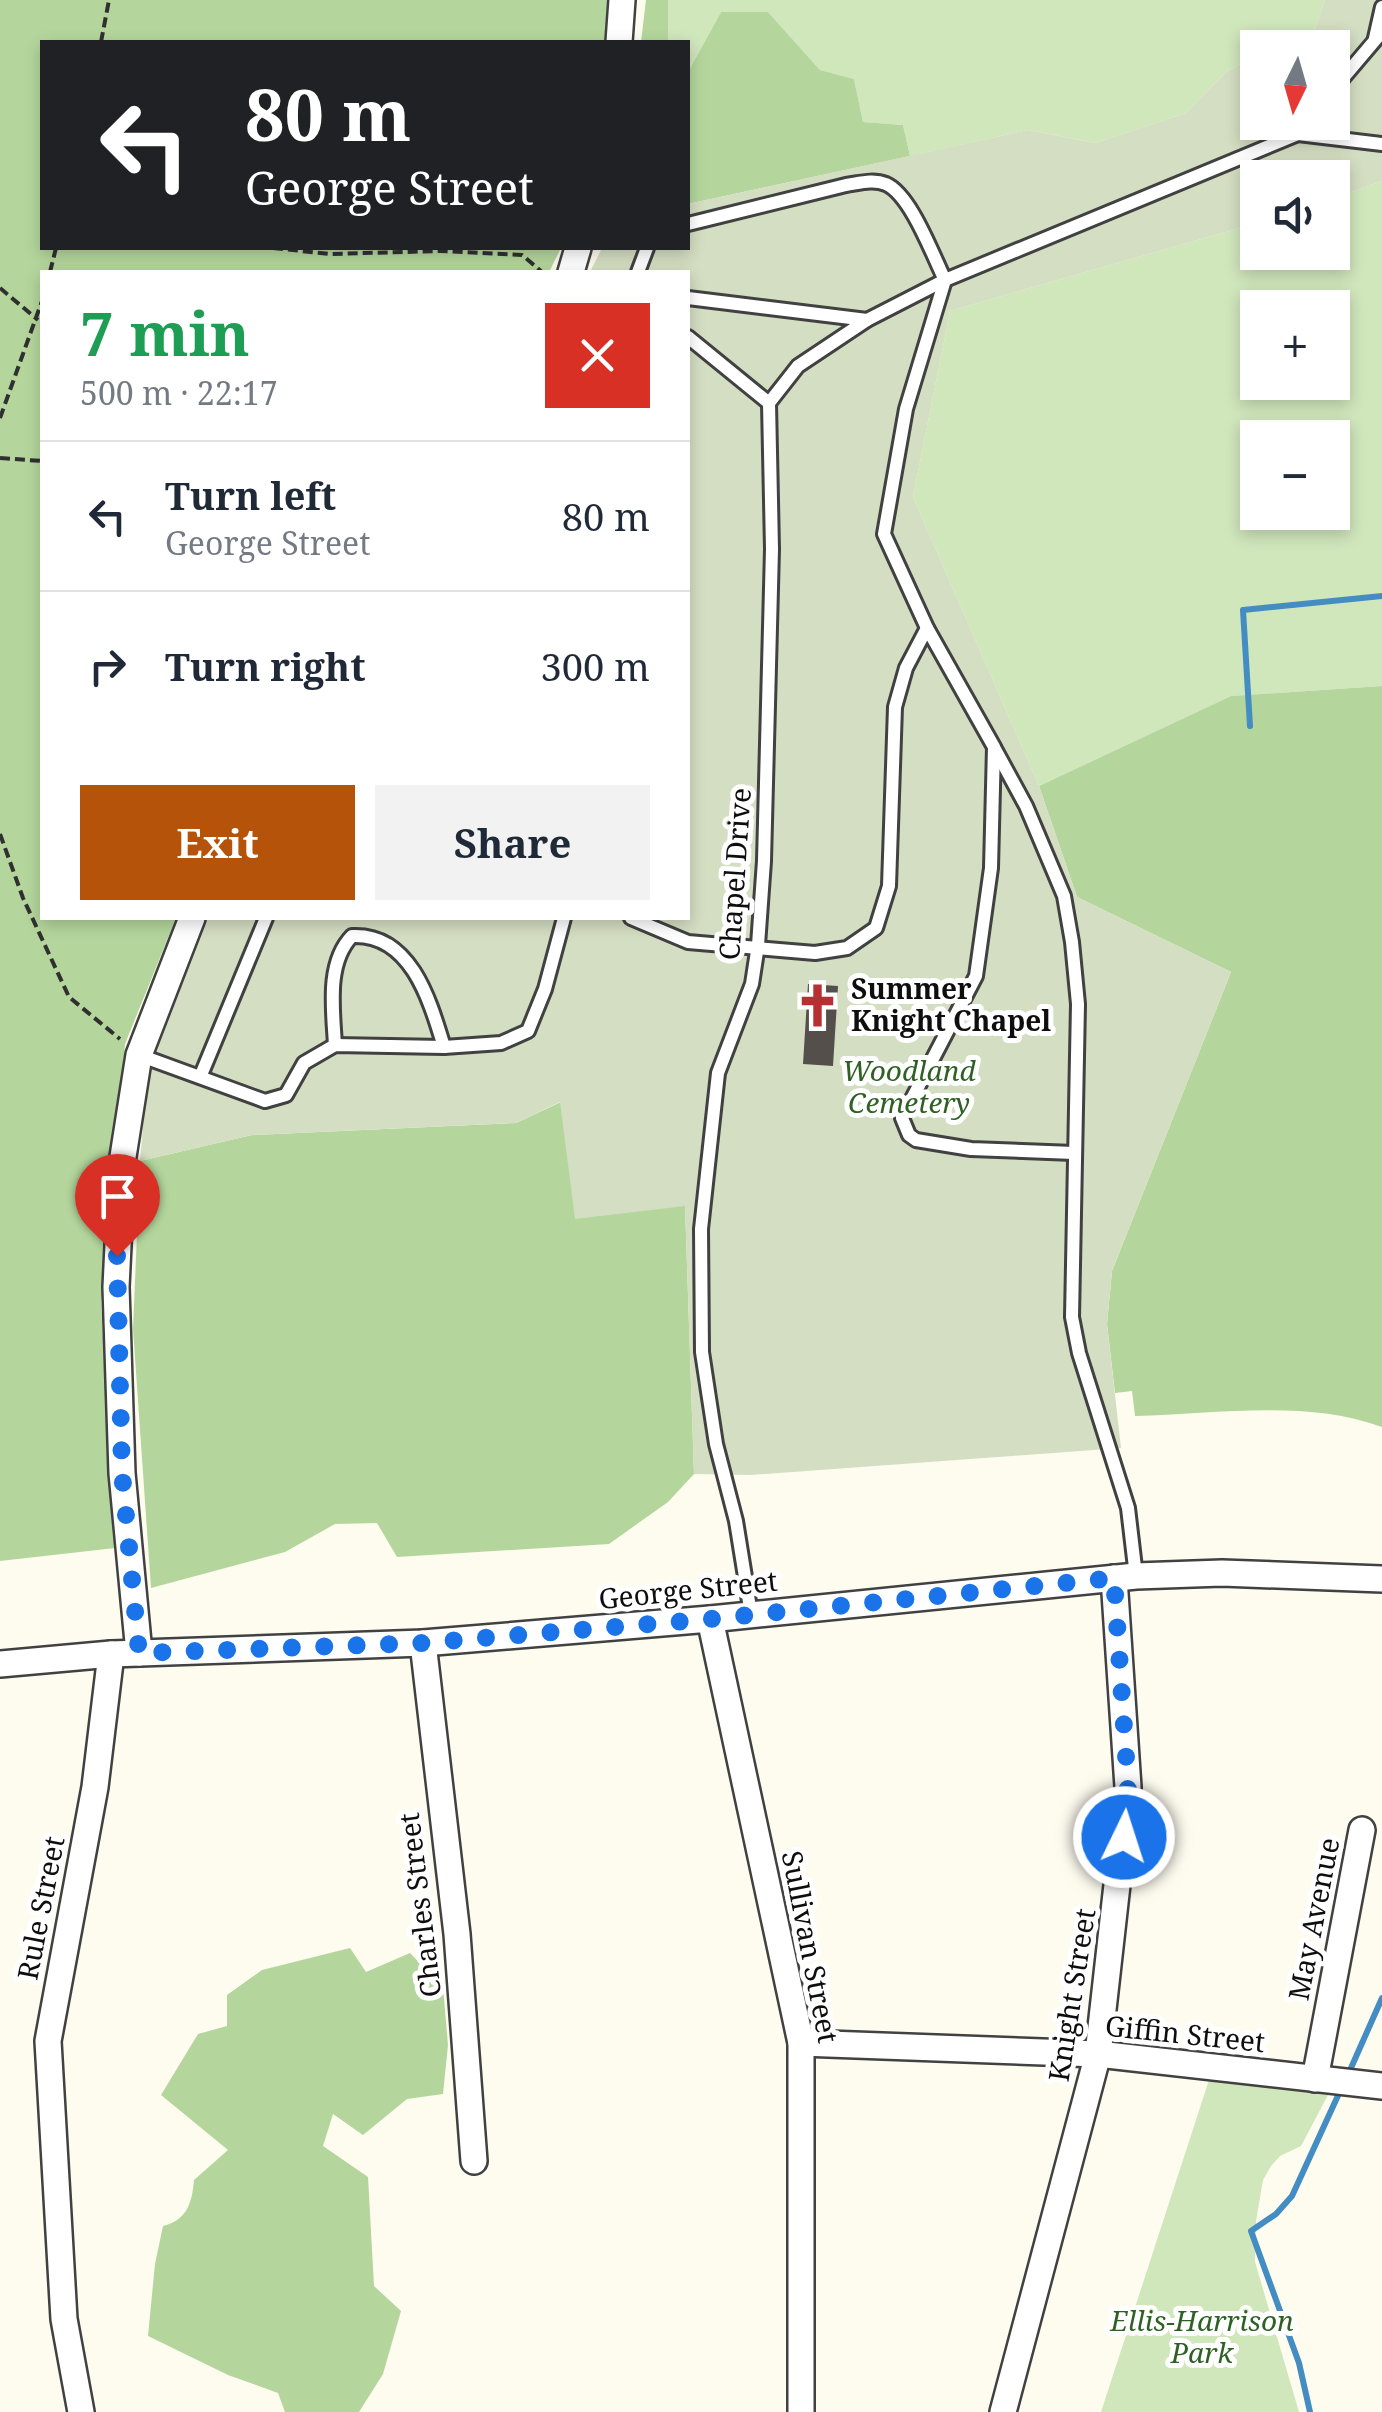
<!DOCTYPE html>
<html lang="en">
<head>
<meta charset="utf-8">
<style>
  :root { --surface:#fff; --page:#f2f2f3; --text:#1f2937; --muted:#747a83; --line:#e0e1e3; --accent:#b45309 }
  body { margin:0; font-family:"Noto Serif",serif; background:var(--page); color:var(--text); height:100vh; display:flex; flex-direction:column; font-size:38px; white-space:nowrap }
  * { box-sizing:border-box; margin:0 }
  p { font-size:32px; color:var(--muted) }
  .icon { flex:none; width:55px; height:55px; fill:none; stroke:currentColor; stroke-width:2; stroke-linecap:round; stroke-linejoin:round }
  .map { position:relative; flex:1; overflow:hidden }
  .drawer { position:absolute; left:40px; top:270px; width:650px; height:650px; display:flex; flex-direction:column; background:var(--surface); border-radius:0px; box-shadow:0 5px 15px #0003 }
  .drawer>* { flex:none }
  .hud { position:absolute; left:40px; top:40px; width:650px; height:210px; border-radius:0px; box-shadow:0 5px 15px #0003; background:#202124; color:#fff; overflow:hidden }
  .needle { width:65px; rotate:185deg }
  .fabs { position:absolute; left:1240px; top:30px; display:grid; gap:20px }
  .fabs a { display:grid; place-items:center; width:110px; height:110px; border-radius:0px; background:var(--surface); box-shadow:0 5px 15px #0003; font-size:50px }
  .pin { position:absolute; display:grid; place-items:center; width:85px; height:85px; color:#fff; margin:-102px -42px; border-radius:50% 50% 50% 0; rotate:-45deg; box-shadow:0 0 10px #0007 }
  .pin .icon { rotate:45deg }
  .me { position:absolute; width:110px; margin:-55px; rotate:4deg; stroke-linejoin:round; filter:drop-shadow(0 0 8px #0008) }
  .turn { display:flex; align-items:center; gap:35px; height:210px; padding:0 40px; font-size:45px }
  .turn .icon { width:130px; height:130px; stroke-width:2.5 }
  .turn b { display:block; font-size:70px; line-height:85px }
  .round { display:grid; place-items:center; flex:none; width:105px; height:105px; border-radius:0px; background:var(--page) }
  .overview { display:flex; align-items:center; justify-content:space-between; height:170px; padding:0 40px }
  h1 { font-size:60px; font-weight:700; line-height:75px; color:#1e9e55 }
  .action { display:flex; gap:20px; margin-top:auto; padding:20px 40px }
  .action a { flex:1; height:115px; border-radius:0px; background:var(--accent); color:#fff; font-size:40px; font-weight:700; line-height:115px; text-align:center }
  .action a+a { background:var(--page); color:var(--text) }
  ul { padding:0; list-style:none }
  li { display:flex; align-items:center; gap:30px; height:150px; padding:0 40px; border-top:2px solid var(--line) }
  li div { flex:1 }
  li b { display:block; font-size:38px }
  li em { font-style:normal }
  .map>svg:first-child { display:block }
  .green { fill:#d0e6bb; fill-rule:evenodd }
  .forest { fill:#b4d69c }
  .cemetery { fill:#d4dec2 }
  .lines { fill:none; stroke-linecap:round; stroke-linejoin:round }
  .stream { stroke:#448dc3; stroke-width:6 }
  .building { fill:#554f4b }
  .lane-casing { stroke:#414141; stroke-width:18 }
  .street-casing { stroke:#414141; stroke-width:30 }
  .path { stroke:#303030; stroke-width:4; stroke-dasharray:10 5; stroke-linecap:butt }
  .lane { stroke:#fff; stroke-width:12 }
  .street { stroke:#fff; stroke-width:25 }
  .route { stroke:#1a73e8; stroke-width:18; stroke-dasharray:0 32.4 }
  .labels { text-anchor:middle; stroke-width:10; stroke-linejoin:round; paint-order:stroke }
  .street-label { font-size:28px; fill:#0e0e0e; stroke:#fff }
  .poi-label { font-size:28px; font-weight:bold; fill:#0e0e0e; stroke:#fff; text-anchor:start }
  .park-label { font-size:28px; font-style:italic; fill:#2e6123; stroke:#fff }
</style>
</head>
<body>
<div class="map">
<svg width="1382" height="2412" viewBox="0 0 1382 2412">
  <rect width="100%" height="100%" fill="#fefbef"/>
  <g class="green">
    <polygon points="668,0 1325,0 1315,29 1277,47 1258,48 1257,56 1227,71 1186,113 1095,143 1028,130 910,156 903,125 863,122 854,79 820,70 768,12 721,12 688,72 688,42 668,42"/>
    <path d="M 1382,181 L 1382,686 L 1231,696 L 1039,786 L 913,497 L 950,311 L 1257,223 L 1258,252 L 1332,252 L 1333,199 ZM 1258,308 L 1332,308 L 1332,382 L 1258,382 ZM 1258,438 L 1332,438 L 1332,512 L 1258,512 Z"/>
    <polygon points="1209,2080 1328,2095 1301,2146 1280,2156 1271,2166 1263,2180 1256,2221 1255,2262 1299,2412 1101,2412"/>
  </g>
  <g class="forest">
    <polygon points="0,0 618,0 612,42 42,42 42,248 561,248 549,272 42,272 42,918 176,918 125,1044 101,1303 115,1548 0,1561"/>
    <polygon points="646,0 668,0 668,42 641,42"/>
    <polygon points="721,12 768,12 820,70 854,79 863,122 903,125 910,156 688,204 688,72"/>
    <path d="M 1382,686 L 1382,1427 C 1307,1399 1214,1414 1135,1416 L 1132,1391 L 1115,1393 L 1107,1324 L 1112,1271 L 1231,972 L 1077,897 L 1039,786 L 1231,696 Z"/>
    <polygon points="561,1102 685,1205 694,1474 668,1502 609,1544 397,1557 377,1523 335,1524 285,1552 151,1588 133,1329 140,1161 252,1135 516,1123"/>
    <path d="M 350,1948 L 366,1972 L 410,1953 L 443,1987 L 448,2045 L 443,2094 L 407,2099 L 363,2135 L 333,2114 L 323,2146 L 368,2177 L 374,2286 L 401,2311 L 383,2374 L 359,2412 L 285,2412 L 278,2393 L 228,2375 L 148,2336 L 155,2264 L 163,2226 C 187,2220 192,2203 194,2180 L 228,2150 L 161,2095 L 198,2034 L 227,2026 L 227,1995 L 262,1970 Z"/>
  </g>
  <polygon class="cemetery" points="1325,0 1382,0 1382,181 1333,199 1332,178 1258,178 1257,223 950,311 913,497 1039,786 1077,897 1231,972 1112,1271 1107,1324 1121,1448 750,1475 694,1474 685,1206 575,1219 560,1102 516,1123 252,1135 140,1161 149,1056 204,918 688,918 688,272 590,272 602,248 688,248 688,204 1028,130 1095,143 1186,113 1227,71 1257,56 1258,122 1332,122 1332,48 1277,47 1315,29"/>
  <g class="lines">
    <g class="stream">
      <polyline points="1250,726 1243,610 1382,596"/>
      <polyline points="1347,2077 1382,1998"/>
      <polyline points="1310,2412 1299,2363 1251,2231 1276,2214 1292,2196 1341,2089"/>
    </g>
  </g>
  <polygon class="building" points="808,984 838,986 833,1066 803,1064"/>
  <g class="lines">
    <defs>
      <g id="lane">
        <polyline points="1375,38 1382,7"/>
        <polyline points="1332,91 1382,32"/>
        <polyline points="1298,134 1382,144"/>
        <path d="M 688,224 L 846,185 C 860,183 873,179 886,184 C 911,195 933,256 945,280 L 906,409 L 884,534 L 927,628 L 994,747 L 991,868 L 976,976 L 902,1118 L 909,1135 L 916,1140 L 971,1149 L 1074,1153"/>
        <polyline points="638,272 647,248"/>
        <polyline points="688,298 867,320"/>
        <polyline points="688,337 769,403"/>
        <polyline points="995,749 1026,806 1064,896 1072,942 1078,1004 1072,1317 1079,1353 1128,1508 1136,1576"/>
        <polyline points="631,918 688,942 815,953 847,948 876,928 889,886 895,707 906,668 927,628"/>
        <path d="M 335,1045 C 333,1009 326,963 352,936 C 411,933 430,1001 444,1047"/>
        <polyline points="139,1055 265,1101 286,1095 304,1063 335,1045 444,1047 501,1043 528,1031 545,989 564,918"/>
        <polyline points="201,1075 266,918"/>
        <polyline points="751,1614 736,1521 716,1444 702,1352 701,1229 718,1073 752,984 758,945 764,861 772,549 769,403 798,366 867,320 945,280 1298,134 1307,122"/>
      </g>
      <g id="street">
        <polyline points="619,42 622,0"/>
        <polyline points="571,272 578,248"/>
        <polyline points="710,1619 801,2043 801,2412"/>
        <polyline points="423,1643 457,1934 474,2161"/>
        <polyline points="139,1653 122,1473 116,1287 122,1163 139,1055 192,918"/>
        <polyline points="0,1664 111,1654 423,1643 710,1619 1136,1576 1222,1573 1382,1579"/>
        <polyline points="801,2043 1098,2054 1382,2086"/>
        <polyline points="1315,2079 1362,1830"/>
        <polyline points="81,2412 64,2319 48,2041 95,1787 111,1654"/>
        <polyline points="1003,2412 1098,2054 1128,1787 1114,1578"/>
      </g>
    </defs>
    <use href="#lane" class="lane-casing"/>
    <use href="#street" class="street-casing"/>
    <g class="path">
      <polyline points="101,42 109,0"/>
      <polyline points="273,248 330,254 440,251 522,255 542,272"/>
      <polyline points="50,272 56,248"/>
      <polyline points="0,288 38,320"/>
      <polyline points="0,418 42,301"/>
      <polyline points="0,458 42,461"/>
      <polyline points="0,834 23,898 69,997 120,1039"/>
    </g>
    <use href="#lane" class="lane"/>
    <use href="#street" class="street"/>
  </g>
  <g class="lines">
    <polyline class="route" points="117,1256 122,1473 139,1653 423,1643 710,1619 1114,1578 1128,1786 1124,1837"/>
  </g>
  <defs>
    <symbol id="church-bare" viewBox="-9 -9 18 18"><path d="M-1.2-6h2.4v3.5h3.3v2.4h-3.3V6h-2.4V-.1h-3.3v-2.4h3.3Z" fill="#b43032" stroke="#fff" stroke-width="2.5" paint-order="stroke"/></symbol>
  </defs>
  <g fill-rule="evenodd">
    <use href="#church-bare" x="786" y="974" width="63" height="63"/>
  </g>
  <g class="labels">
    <g class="street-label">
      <text transform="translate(735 874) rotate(-86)" y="10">Chapel Drive</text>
      <text transform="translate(688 1590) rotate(-6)" y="10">George Street</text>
      <text transform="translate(420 1905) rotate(-97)" y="10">Charles Street</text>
      <text transform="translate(41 1908) rotate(-79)" y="10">Rule Street</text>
      <text transform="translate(1314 1919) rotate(-79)" y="10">May Avenue</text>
      <text transform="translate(810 1947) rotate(79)" y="10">Sullivan Street</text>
      <text transform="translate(1072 1995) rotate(-81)" y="10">Knight Street</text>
      <text transform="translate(1185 2034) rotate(6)" y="10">Giffin Street</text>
    </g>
    <g class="poi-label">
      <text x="851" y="999">Summer<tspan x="851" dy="32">Knight Chapel</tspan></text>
    </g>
    <g class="park-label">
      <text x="909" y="1081">Woodland<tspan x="909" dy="32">Cemetery</tspan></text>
      <text x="1202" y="2331">Ellis-Harrison<tspan x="1202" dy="32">Park</tspan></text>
    </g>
  </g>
</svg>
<div class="fabs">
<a><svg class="needle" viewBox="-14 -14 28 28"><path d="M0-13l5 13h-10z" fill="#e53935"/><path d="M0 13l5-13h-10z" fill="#747a83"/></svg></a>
<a><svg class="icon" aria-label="sound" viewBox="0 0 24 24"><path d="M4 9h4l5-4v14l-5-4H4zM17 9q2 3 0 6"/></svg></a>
<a>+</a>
<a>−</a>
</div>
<div class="pin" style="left:117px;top:1256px;background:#d93025"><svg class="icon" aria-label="arrive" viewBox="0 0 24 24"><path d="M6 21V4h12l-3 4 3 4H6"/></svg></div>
<svg class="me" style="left:1124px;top:1837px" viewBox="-20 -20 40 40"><circle r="17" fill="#1a73e8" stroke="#fff" stroke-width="3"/><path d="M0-11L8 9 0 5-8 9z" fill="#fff"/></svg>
<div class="hud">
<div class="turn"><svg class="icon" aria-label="left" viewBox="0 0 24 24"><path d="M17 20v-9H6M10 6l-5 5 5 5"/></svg><div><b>80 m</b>George Street</div></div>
</div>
<section class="drawer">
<div class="overview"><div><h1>7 min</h1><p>500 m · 22:17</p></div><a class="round" style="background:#d93025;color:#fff"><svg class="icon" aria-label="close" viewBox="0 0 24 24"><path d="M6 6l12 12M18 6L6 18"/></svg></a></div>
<ul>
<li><svg class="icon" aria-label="left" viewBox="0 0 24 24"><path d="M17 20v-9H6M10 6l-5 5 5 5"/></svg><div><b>Turn left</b><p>George Street</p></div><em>80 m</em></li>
<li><svg class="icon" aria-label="right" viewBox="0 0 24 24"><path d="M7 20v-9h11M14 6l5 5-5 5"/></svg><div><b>Turn right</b></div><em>300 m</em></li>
</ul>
<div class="action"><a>Exit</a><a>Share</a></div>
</section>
</div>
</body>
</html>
